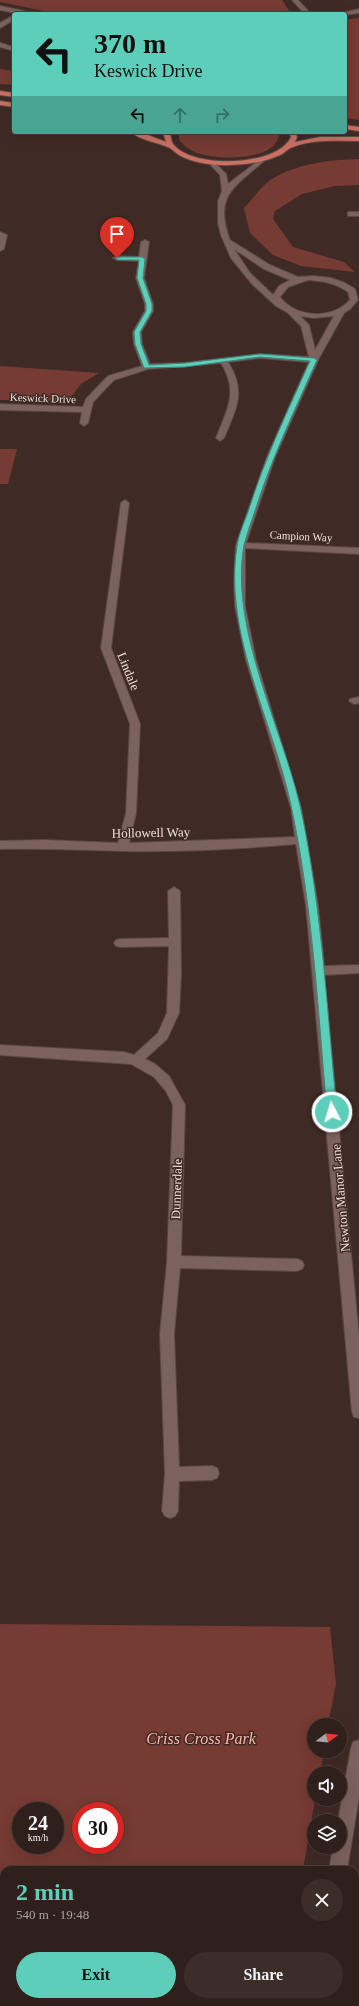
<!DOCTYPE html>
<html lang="en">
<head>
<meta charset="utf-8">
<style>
  :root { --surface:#30201c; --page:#3c2d29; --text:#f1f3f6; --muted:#a8a3a3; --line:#4b3e3b; --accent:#5dceb9 }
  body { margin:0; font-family:"Times New Roman",serif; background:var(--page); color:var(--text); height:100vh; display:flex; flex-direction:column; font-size:15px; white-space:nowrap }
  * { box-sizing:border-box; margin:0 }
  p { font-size:13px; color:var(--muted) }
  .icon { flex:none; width:22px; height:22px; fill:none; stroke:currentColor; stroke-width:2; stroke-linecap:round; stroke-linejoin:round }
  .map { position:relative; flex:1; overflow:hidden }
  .drawer { position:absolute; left:0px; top:1866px; width:359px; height:140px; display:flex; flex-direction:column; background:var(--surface); border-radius:12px 12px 0 0; box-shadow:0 4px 16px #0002,0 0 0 1px var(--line) }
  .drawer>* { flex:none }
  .guide { position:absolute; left:12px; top:12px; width:335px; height:122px; border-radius:4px; box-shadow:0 4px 16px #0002,0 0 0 1px var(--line); background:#5dceb9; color:#111; overflow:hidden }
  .needle { width:26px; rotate:74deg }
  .controls { position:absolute; left:307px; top:1718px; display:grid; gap:8px }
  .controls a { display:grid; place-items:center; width:40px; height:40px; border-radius:50%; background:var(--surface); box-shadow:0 4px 16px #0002,0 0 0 1px var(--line); font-size:20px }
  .speed { position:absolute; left:12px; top:1802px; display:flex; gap:8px; font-size:20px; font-weight:700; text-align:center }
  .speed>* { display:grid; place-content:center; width:52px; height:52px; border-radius:50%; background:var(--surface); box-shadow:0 4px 16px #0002,0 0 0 1px var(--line); line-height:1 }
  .speed small { font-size:10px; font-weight:400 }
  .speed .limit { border:6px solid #d22; background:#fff; color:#111 }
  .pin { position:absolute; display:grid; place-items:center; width:34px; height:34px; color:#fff; margin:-41px -17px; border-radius:50% 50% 50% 0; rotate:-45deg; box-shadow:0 0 4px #0007 }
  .pin .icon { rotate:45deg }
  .me { position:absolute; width:44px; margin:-22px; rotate:355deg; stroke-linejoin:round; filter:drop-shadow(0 0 3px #0008) }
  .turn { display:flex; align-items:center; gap:14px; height:84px; padding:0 16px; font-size:18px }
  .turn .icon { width:52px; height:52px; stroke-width:2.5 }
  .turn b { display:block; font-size:28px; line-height:34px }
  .lanes { display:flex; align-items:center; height:38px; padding:0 16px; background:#0003; justify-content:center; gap:20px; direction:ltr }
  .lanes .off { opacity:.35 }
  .round { display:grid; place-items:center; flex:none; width:42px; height:42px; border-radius:21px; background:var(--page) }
  .overview { display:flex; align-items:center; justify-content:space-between; height:68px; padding:0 16px }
  h1 { font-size:24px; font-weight:800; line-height:30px; color:var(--accent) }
  .button { display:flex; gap:8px; margin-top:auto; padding:8px 16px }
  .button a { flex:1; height:46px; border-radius:24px; background:var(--accent); color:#111; font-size:16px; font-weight:800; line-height:46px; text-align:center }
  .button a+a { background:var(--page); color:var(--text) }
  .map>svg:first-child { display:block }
  .green { fill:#763b32; fill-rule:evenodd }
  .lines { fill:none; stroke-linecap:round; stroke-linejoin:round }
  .minor-casing { stroke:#5b4845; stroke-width:2 }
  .trunk-casing { stroke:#5b4845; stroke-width:2 }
  .minor { fill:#7c625e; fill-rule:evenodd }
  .trunk { fill:#cb7063; fill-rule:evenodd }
  .route { fill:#5dceb9; stroke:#3c8678 }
  .labels { text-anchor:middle; stroke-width:3; stroke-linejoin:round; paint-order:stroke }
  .far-street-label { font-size:11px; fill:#f1e2df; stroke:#402a26 }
  .street-label { font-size:13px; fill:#f1e2df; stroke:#402a26 }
  .near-park-label { font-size:16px; font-style:italic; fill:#feb6aa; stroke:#402a26 }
</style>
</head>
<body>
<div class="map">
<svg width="359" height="2006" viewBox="0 0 359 2006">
  <rect width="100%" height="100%" fill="#402a26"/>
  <g class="green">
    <polygon points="0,0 282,0 291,14 58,14 0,2"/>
    <polygon points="359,18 359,120 345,118 345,20"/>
    <polygon points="0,69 14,71 14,85 0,84"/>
    <path d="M 179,132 L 277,132 L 279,136 C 273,162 217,160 197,153 C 190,150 184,146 179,140 Z"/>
    <path d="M 359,159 L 359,185 L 335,186 L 302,194 L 275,211 L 273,219 L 293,247 L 344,262 L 355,272 L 301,266 L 273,255 L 250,233 L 244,208 C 253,199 262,185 272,179 C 298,163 330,160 359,159 Z"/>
    <polygon points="0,366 99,373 81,384 68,401 0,400"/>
    <polygon points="0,449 17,449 8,484 0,484"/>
    <path d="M 0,1624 L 330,1627 L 336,1684 L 328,1725 L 314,1725 L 314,1751 L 324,1751 L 320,1773 L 314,1773 L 315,1799 L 303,1870 L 4,1870 L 4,2002 L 280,2002 L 279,2006 L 0,2006 ZM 21,1811 L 55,1811 L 55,1845 L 21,1845 ZM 81,1811 L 115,1811 L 115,1845 L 81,1845 Z"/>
  </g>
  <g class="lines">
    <defs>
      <g id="minor">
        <polygon points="292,0 298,0 311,14 305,14"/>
        <polygon points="0,6 30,12 33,14 21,14 0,10"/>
        <polygon points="359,9 359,13 345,15 338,14"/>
        <polygon points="14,15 14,20 0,28 0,23"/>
        <polygon points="0,43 14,47 14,51 0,47"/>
        <path d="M 263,157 L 266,159 L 265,160 C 235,187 213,195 230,240 L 270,265 L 298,277 L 314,276 L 331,278 L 345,283 L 355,289 L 358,300 L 350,309 L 344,313 L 318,360 L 275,457 L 246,543 L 359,548 L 359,554 L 245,548 L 245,606 L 256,660 L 301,808 L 318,906 L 324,966 L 359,965 L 359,973 L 324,975 L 359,1336 L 359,1418 L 354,1417 L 352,1412 L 306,906 L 296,844 C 239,849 180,852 122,851 C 81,850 41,848 0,849 L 0,841 L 44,840 L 118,843 L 126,813 L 130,724 L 101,648 L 121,503 L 125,500 L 129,503 L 111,648 L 140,724 L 136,813 L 129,843 L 295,837 L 291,808 L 246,660 L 235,606 L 234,581 L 236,545 L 267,457 L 309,362 L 260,358 L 228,362 C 247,392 236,409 224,438 L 220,441 L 216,438 C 227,410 239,392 221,363 L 148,369 L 114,380 L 93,402 L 88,423 L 84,426 L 80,423 L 82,412 L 0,410 L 0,404 L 83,407 L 86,399 L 108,376 L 142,366 L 134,344 L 133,332 L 145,311 L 145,304 L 136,278 L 139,261 L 117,260 L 113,258 L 117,256 L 139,257 L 141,242 L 145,240 L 149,242 L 144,278 L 153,304 L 153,311 L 141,332 L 142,344 L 150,364 L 185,363 L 260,354 L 309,357 L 301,326 L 287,312 L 276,306 L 252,284 L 231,258 L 221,235 L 218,223 L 218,201 L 222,191 L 220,175 L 208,162 L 213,161 L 226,174 L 228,184 ZM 234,249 L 264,269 L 290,280 L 279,286 L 273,295 L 250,273 ZM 308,280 C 323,281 336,283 348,292 L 350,300 C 332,320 296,318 280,297 L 288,287 ZM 300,316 L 314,318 L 334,316 L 315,350 L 309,325 Z"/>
        <rect x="348" y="212" width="11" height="4"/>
        <polygon points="0,232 7,235 4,249 0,251"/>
        <polygon points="359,697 359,703 354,704 349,701 350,699"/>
        <polygon points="174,887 180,891 181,975 179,1013 167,1039 145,1059 155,1064 169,1076 185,1105 181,1256 297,1259 302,1261 304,1265 302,1269 297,1271 180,1268 174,1334 179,1467 212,1466 217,1468 219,1473 217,1478 212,1480 179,1481 178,1511 175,1516 170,1518 165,1516 162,1511 165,1474 160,1334 167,1262 173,1105 166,1091 154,1077 131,1064 0,1055 0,1045 124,1052 134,1055 158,1033 167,1013 169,946 120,947 116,946 114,943 116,940 120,939 169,938 168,891"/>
        <polygon points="359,1740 359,1797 347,1870 329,1870 333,1847 340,1847 340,1821 338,1821 351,1748 353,1742"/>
        <polygon points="307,2002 325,2002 324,2006 306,2006"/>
      </g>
      <g id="trunk">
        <polygon points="0,91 14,93 14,97 0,95"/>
        <polygon points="0,101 14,103 14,107 0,105"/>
        <polygon points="345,125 359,127 359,131 345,129"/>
        <path d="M 131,132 L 140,132 L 166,142 L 163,132 L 169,132 C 171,135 171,141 173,144 C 191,169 278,167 291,137 L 289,132 L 295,132 L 297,137 L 295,142 L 320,137 L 359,137 L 359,141 C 338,141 313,139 293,147 C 288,148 285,153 280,155 C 254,167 205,170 179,155 C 176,153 173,150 170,148 C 158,142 141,141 131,132 Z"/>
      </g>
    </defs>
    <use href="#minor" class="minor-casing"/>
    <use href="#trunk" class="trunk-casing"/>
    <use href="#minor" class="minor"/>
    <use href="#trunk" class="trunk"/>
  </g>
  <path class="route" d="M 115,257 L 142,257 L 145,259 L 143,278 L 152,304 L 152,311 L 140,332 L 141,344 L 149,365 L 185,363 L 260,354 L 314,358 L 317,360 C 295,410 271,459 255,511 C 251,522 247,534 244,545 C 229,628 283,729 301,810 C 322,909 327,1011 337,1112 L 332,1116 L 327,1112 C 318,1012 313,910 292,810 C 275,725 223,635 237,546 C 239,533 245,521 249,509 C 265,458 288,410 310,361 L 260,357 L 185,367 L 144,368 L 135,344 L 134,332 L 146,311 L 146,304 L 137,278 L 139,260 L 117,260 Z"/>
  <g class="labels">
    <g class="far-street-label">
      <text transform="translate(43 398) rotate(2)" y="4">Keswick Drive</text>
      <text transform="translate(301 536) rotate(3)" y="4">Campion Way</text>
    </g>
    <g class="street-label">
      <text transform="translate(129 671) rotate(68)" y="5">Lindale</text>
      <text transform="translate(151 832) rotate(-1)" y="5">Hollowell Way</text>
      <text transform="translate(176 1189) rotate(-88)" y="5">Dunnerdale</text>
      <text transform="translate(340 1198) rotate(-95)" y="5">Newton Manor Lane</text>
    </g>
    <g class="near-park-label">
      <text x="201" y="1744">Criss Cross Park</text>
    </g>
  </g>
</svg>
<div class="controls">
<a><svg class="needle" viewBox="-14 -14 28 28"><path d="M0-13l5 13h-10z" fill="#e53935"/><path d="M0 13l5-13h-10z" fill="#a8a3a3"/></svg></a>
<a><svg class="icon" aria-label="sound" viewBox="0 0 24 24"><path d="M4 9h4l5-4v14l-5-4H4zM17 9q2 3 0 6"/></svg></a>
<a><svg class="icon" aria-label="layers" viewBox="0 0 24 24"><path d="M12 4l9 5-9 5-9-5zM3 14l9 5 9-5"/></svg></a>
</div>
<div class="speed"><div>24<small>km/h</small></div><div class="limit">30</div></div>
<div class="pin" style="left:117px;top:258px;background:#d93025"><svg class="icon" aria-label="arrive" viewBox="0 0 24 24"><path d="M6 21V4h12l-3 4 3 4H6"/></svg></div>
<svg class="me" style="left:332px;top:1112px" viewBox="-20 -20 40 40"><circle r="17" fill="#5dceb9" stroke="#fff" stroke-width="3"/><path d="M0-11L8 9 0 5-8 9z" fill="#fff"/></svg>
<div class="guide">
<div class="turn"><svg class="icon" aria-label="left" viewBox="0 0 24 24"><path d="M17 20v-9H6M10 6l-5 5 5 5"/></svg><div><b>370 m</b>Keswick Drive</div></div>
<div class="lanes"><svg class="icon" aria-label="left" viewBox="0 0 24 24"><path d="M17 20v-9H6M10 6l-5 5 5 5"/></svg><svg class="icon off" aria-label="ahead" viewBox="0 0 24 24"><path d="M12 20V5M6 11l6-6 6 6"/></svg><svg class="icon off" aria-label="right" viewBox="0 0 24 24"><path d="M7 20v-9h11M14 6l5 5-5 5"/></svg></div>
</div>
<section class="drawer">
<div class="overview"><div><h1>2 min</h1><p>540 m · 19:48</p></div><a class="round"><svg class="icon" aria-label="close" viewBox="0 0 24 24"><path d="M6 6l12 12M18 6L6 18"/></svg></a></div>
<div class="button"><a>Exit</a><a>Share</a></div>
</section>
</div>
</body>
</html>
